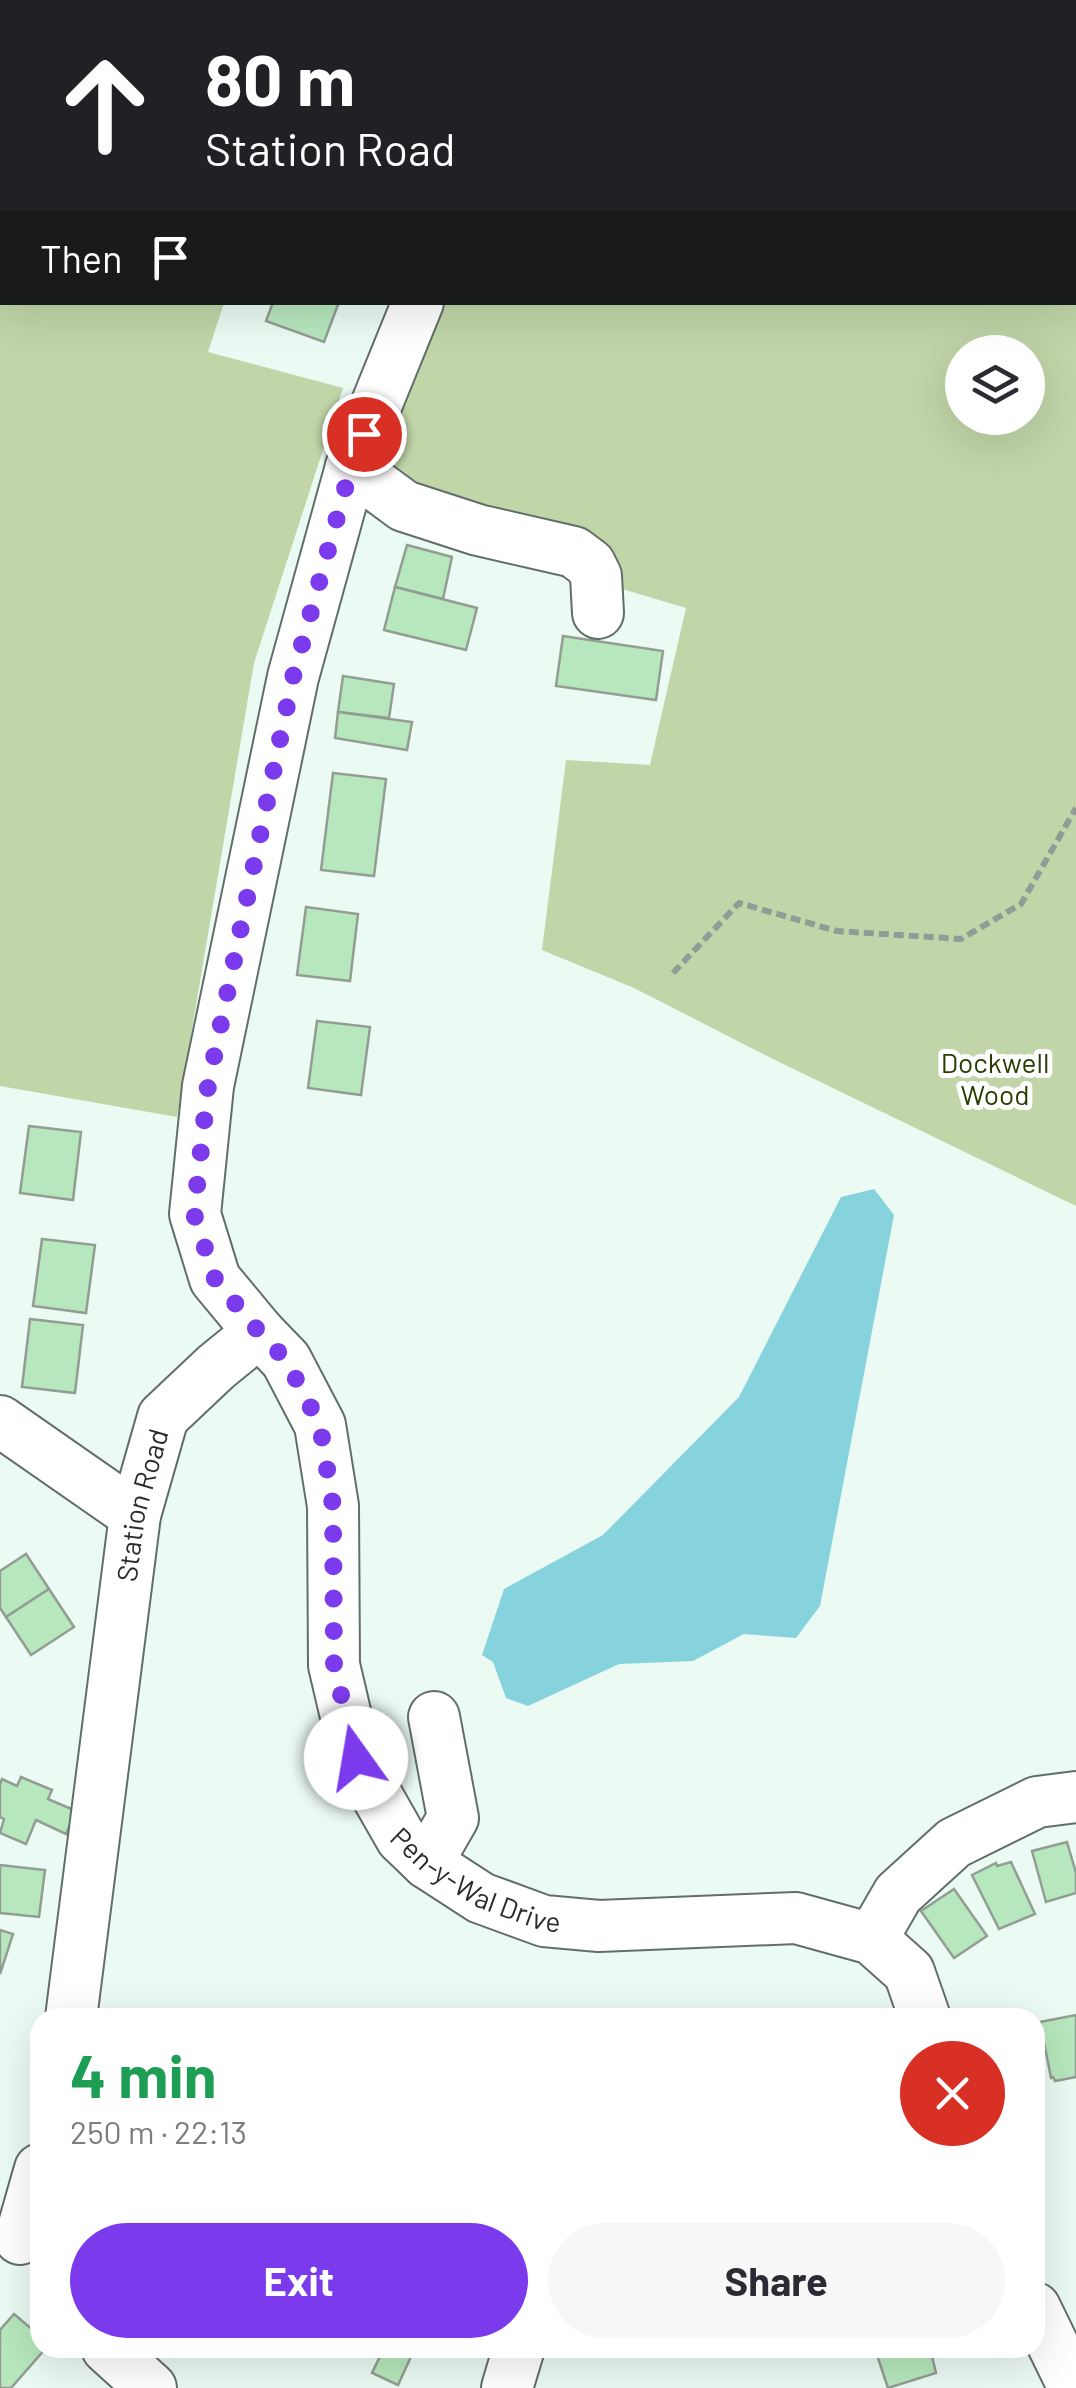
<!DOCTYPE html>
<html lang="en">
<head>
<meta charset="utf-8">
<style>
  :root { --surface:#fff; --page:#f7f7f7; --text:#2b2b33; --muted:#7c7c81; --accent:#7c3aed }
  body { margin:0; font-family:Barlow,sans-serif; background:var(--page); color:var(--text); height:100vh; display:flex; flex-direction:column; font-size:38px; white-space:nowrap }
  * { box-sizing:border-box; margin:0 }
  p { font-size:32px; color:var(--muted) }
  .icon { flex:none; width:55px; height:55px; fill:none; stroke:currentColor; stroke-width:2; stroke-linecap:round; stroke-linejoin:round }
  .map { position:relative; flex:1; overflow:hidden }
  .panel { position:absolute; left:30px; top:2008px; width:1015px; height:350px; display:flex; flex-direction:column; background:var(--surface); border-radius:30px; box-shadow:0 10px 40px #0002 }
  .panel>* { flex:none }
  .top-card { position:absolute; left:0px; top:0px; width:1078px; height:305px; box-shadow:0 10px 40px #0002; background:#202124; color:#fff; overflow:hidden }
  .tools { position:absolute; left:945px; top:335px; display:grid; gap:20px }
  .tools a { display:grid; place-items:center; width:100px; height:100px; border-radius:50%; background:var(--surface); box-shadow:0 10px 40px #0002; font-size:50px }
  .pin { position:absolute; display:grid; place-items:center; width:85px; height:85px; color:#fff; margin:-42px; border:5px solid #fff; border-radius:50%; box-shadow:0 2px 10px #0007 }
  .me { position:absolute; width:110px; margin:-55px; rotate:347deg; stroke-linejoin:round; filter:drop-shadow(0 0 8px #0008) }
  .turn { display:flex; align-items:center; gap:35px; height:210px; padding:0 40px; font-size:45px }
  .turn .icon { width:130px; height:130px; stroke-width:2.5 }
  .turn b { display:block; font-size:70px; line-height:85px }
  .then { display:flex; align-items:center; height:95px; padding:0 40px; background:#0003; gap:20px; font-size:38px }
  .round { display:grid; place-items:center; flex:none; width:105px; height:105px; border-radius:52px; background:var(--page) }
  .headline { display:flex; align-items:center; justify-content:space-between; height:170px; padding:0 40px }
  h1 { font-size:60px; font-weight:700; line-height:75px; color:#1e9e55 }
  .primary-button { display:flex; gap:20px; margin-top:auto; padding:20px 40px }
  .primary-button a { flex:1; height:115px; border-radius:60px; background:var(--accent); color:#fff; font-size:40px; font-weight:700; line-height:115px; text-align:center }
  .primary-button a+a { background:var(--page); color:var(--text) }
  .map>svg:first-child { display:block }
  .green { fill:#c1d5a8; fill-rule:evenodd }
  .water { fill:#86d3de }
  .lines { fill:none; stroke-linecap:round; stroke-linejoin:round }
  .stream { stroke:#86d3de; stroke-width:11 }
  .building { fill:#b7e7bc; stroke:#939d94; stroke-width:2.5 }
  .minor-casing { stroke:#626f69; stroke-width:54 }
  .path { stroke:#919c97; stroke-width:6; stroke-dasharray:10 5; stroke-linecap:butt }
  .minor { stroke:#fff; stroke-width:50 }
  .route { stroke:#7c3aed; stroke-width:18; stroke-dasharray:0 32.4 }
  .labels { text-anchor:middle; stroke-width:10; stroke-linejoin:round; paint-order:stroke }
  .park-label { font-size:28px; fill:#283c00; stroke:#fff }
  .street-label { font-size:28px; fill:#282e2b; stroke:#fff }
</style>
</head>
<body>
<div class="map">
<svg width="1076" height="2388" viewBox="0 0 1076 2388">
  <rect width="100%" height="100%" fill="#ebfaf3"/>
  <g class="green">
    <polygon points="0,0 319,0 319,2 2,2 2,302 224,303 208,352 343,388 254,663 177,1117 0,1086"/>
    <path d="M 926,0 L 1076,0 L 1076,1206 L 775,1060 L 634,988 L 542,950 L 566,760 L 650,765 L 686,608 L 340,505 L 438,303 L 1075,302 L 1075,2 L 925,2 ZM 962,352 L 1028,352 L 1028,418 L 962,418 Z"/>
  </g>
  <polygon class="water" points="874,1189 894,1215 820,1606 796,1638 744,1634 693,1661 619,1664 528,1706 506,1698 493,1662 482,1655 504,1589 603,1535 739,1397 841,1197"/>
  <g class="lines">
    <g class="stream">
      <polyline points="132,2 135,0"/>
      <polyline points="267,2 273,0"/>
      <polyline points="0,133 2,129"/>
      <polyline points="0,237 2,234"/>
    </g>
  </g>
  <g class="building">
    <polygon points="273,302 339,302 324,342 266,321"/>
    <polygon points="407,545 452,557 443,599 395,587"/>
    <polygon points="395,587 477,608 466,650 384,630"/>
    <polygon points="563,636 663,651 656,700 556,686"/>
    <polygon points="343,676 394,684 389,718 338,712"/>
    <polygon points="338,712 412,722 407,750 335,738"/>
    <polygon points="333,773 386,779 374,876 321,870"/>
    <polygon points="306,907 358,914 350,981 297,975"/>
    <polygon points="317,1021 370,1027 361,1095 308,1088"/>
    <polygon points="29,1126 81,1132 73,1200 20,1193"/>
    <polygon points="42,1239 95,1245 86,1313 33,1306"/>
    <polygon points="30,1319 83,1325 75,1393 22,1387"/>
    <polygon points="26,1554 49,1589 6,1617 0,1608 0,1571"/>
    <polygon points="49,1589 74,1627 31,1655 6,1617"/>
    <polygon points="21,1777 52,1790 48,1799 76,1811 66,1834 36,1820 26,1844 0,1833 4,1819 0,1817 0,1784 2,1779 17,1786"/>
    <polygon points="1067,1842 1076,1873 1076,1893 1046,1902 1032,1851"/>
    <polygon points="1011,1862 1035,1914 999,1929 972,1875 996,1863 997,1866"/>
    <polygon points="0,1865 45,1870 39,1917 0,1913"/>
    <polygon points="954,1889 987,1936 954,1958 921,1911"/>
    <polygon points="0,1930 13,1934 0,1974"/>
    <polygon points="1076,2015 1076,2077 1055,2081 1053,2077 1051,2078 1040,2022"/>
    <polygon points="14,2314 40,2336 40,2348 46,2348 11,2388 0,2388 0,2330"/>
    <polygon points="384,2348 415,2348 398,2385 372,2373"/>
    <polygon points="904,2348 930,2348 936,2373 888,2388 877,2355"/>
  </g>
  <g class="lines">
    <defs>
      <g id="minor">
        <polyline points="568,2 569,0"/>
        <path id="s1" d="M 418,302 L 351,467 L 293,677 L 208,1086 L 195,1214 L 215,1279 L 259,1332 L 286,1360 L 320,1425 L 333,1506 L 334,1665 L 356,1759 L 401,1838 L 427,1863 L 481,1898 L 544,1921 L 599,1926 L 796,1918 L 872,1939 L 909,1972 L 925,2018"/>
        <polyline points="351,467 404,506 478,530 574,552 590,564 596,576 598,613"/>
        <polyline points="0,1421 135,1515"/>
        <polyline points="427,1863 453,1818 434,1717"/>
        <polyline points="872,1939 898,1894 954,1843 1037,1802 1076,1797"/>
        <path id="s2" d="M 71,2018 L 135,1515 L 163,1417 L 216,1367 L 259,1332"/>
        <polyline points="20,2239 40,2169"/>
        <polyline points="1035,2308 1074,2388"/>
        <polyline points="107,2348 151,2388"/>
        <polyline points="507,2388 519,2348"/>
      </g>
    </defs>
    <use href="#minor" class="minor-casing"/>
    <polyline class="path" points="673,973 739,903 837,931 961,939 1021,904 1076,808"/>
    <use href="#minor" class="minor"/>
  </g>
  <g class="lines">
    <polyline class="route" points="356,1758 334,1665 333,1506 320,1425 286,1360 259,1332 215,1279 194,1214 208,1086 293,677 351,467 364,434"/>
  </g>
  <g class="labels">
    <g class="park-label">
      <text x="995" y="1073">Dockwell<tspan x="995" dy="32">Wood</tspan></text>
    </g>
    <g class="street-label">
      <text dy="10" stroke="none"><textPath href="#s2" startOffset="518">Station Road</textPath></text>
      <text dy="10" stroke="none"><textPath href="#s1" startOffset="1708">Pen-y-Wal Drive</textPath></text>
    </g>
  </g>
</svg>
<div class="tools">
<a><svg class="icon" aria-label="layers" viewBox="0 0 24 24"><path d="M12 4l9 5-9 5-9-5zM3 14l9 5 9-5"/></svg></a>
</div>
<div class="pin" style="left:364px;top:434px;background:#d93025"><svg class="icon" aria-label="arrive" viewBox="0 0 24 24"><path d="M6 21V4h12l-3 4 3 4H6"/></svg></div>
<svg class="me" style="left:356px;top:1758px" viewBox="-20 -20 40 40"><circle r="19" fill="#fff"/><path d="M0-13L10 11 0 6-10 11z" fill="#7c3aed"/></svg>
<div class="top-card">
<div class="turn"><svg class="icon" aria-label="ahead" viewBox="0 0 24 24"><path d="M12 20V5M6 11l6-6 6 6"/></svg><div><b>80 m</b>Station Road</div></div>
<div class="then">Then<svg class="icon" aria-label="arrive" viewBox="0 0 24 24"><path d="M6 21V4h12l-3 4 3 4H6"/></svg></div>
</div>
<section class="panel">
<div class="headline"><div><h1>4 min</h1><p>250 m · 22:13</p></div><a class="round" style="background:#d93025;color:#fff"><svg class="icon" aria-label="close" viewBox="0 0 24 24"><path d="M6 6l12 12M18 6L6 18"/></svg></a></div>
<div class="primary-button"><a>Exit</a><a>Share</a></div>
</section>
</div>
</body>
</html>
